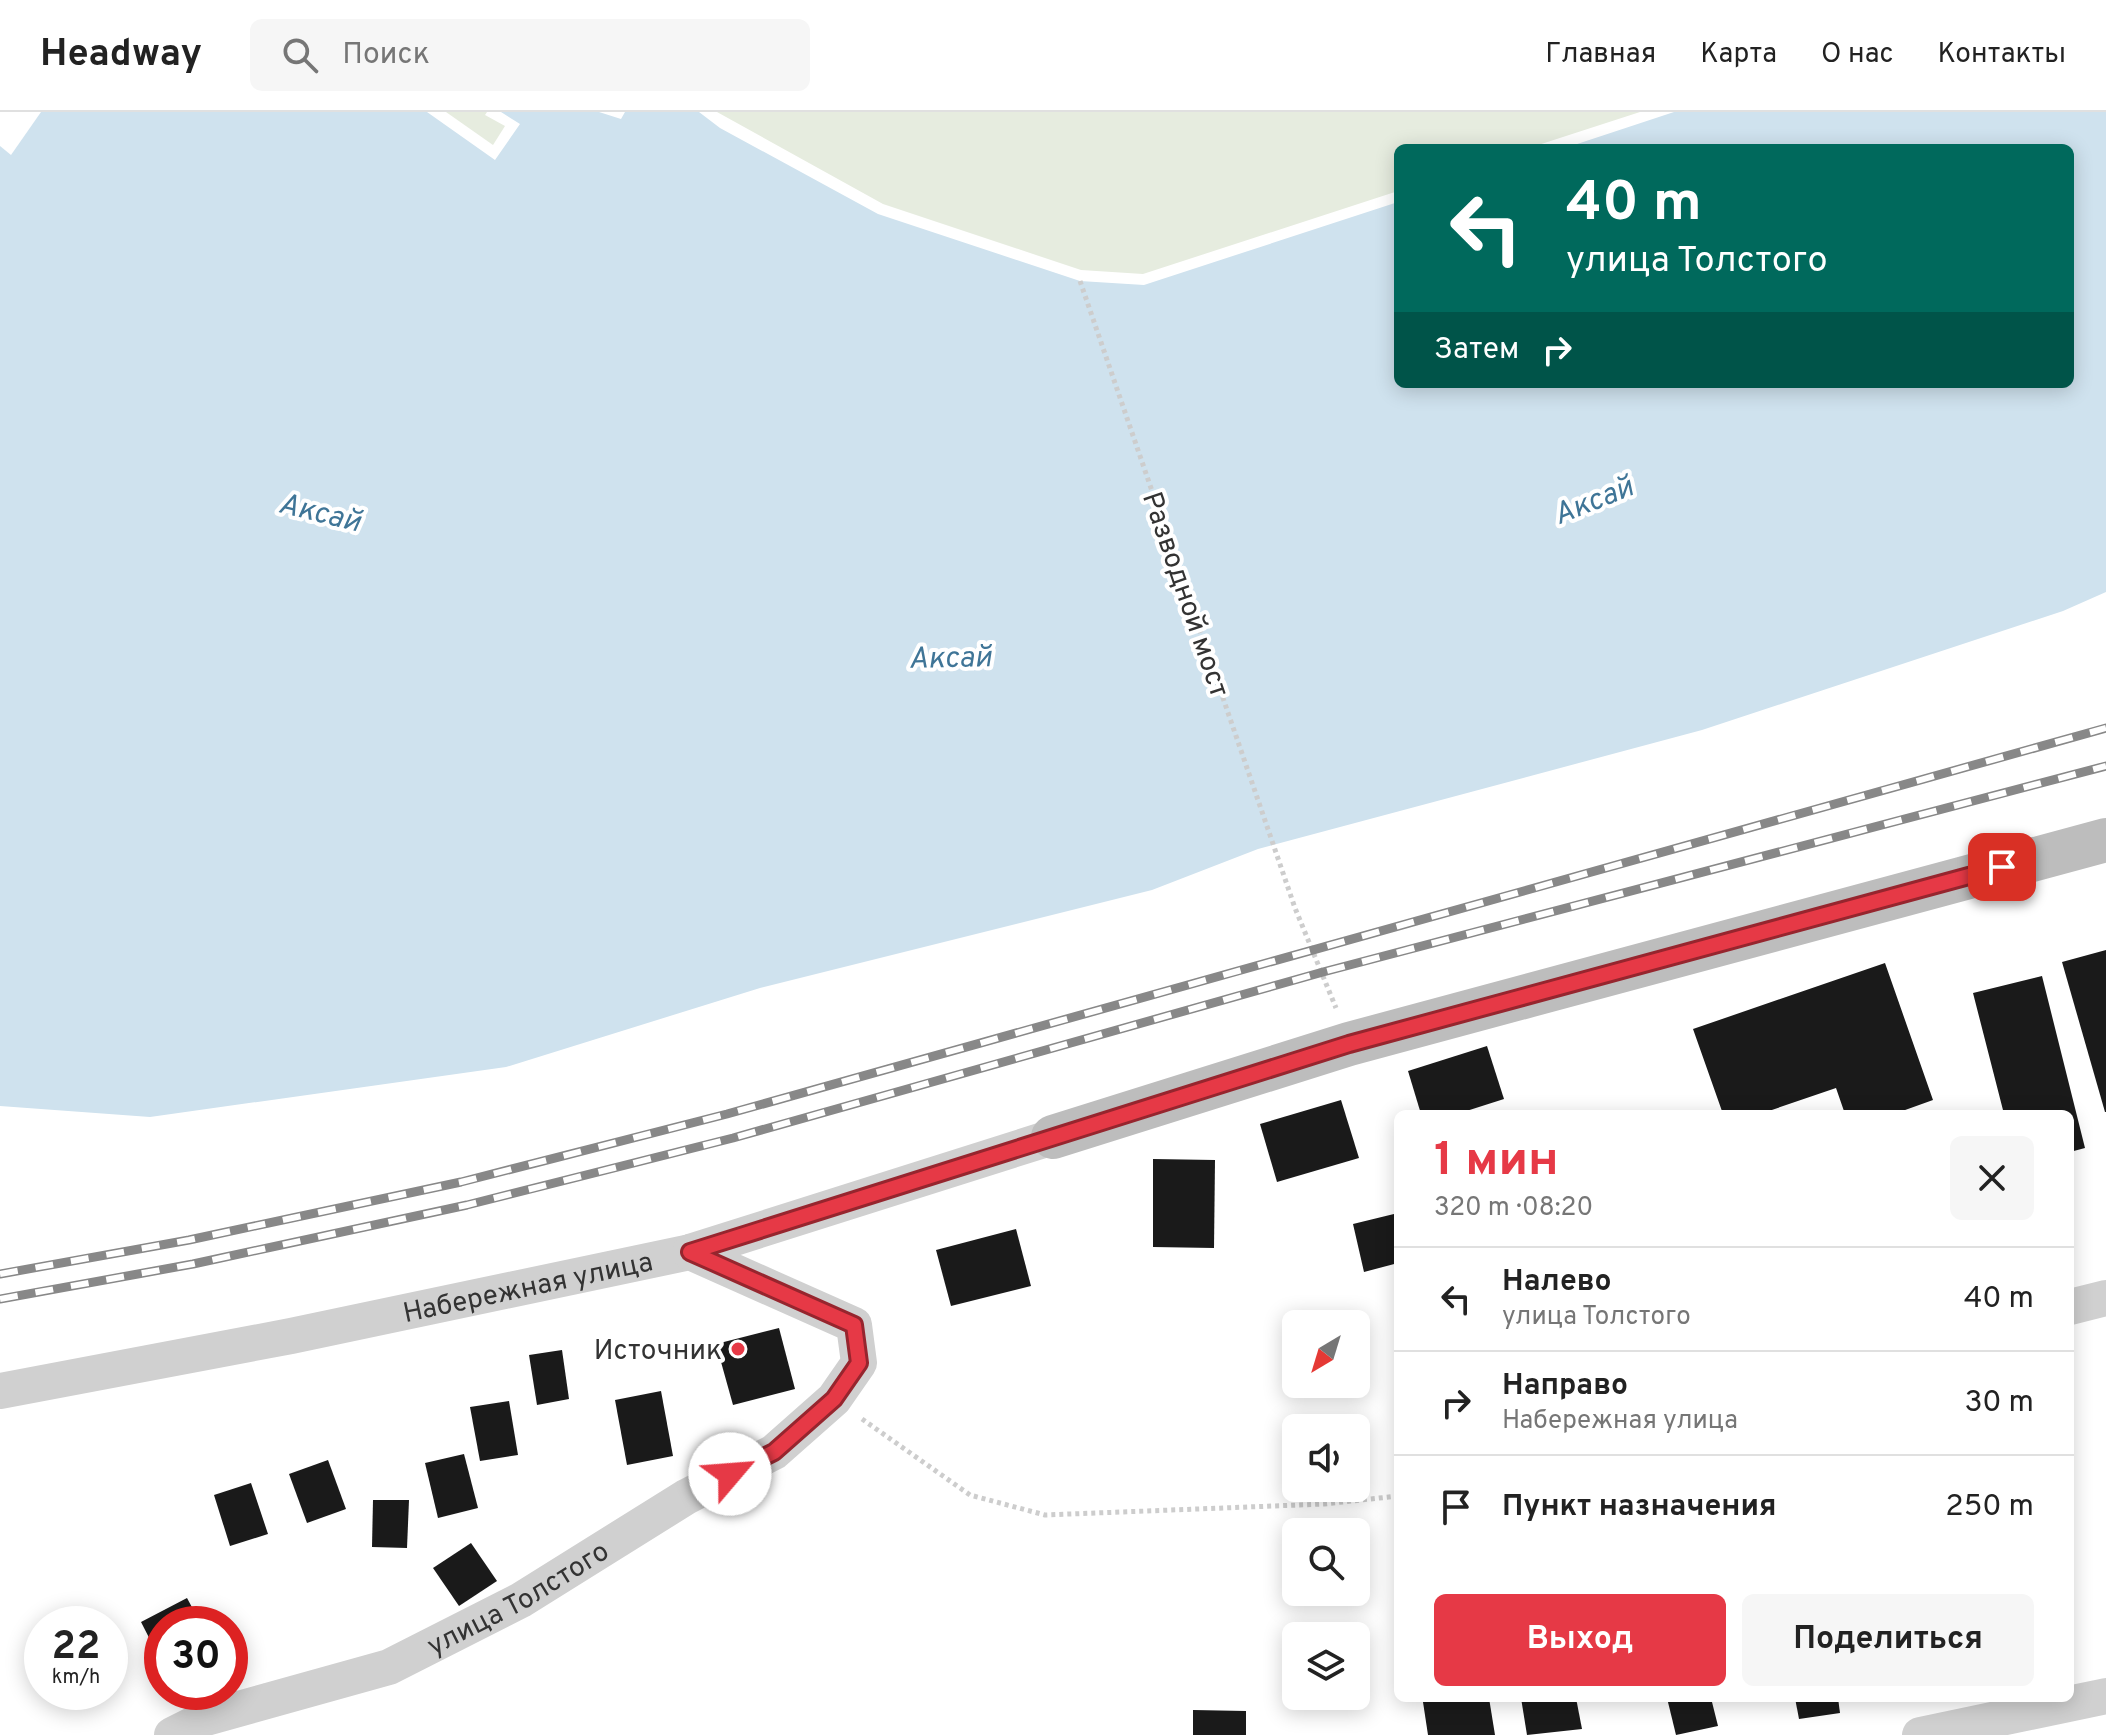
<!DOCTYPE html>
<html lang="ru">
<head>
<meta charset="utf-8">
<style>
  :root { --surface:#fff; --page:#f6f6f6; --text:#222; --muted:#767676; --line:#e0e0e0; --accent:#e63946 }
  body { margin:0; font-family:Overpass,sans-serif; background:var(--page); color:var(--text); height:100vh; display:flex; flex-direction:column; font-size:30px; white-space:nowrap }
  * { box-sizing:border-box; margin:0 }
  p { font-size:26px; color:var(--muted) }
  .icon { flex:none; width:44px; height:44px; fill:none; stroke:currentColor; stroke-width:2; stroke-linecap:round; stroke-linejoin:round }
  .map { position:relative; flex:1; overflow:hidden }
  .panel { position:absolute; left:1394px; top:998px; width:680px; height:592px; display:flex; flex-direction:column; background:var(--surface); border-radius:12px; box-shadow:0 4px 20px #0003 }
  .panel>* { flex:none }
  .guide { position:absolute; left:1394px; top:32px; width:680px; height:244px; border-radius:12px; box-shadow:0 4px 20px #0003; background:#00695c; color:#fff; overflow:hidden }
  .needle { width:52px; rotate:218deg }
  .buttons { position:absolute; left:1282px; top:1198px; display:grid; gap:16px }
  .buttons a { display:grid; place-items:center; width:88px; height:88px; border-radius:12px; background:var(--surface); box-shadow:0 4px 20px #0003; font-size:40px }
  .speed { position:absolute; left:24px; top:1494px; display:flex; gap:16px; font-size:40px; font-weight:700; text-align:center }
  .speed>* { display:grid; place-content:center; width:104px; height:104px; border-radius:50%; background:var(--surface); box-shadow:0 4px 20px #0003; line-height:1 }
  .speed small { font-size:20px; font-weight:400 }
  .speed .limit { border:12px solid #d22; background:#fff; color:#111 }
  .pin { position:absolute; display:grid; place-items:center; width:68px; height:68px; color:#fff; margin:-34px; border-radius:16px; box-shadow:0 4px 12px #0006 }
  .me { position:absolute; width:88px; margin:-44px; rotate:63deg; stroke-linejoin:round; filter:drop-shadow(0 0 6px #0008) }
  .turn { display:flex; align-items:center; gap:28px; height:168px; padding:0 40px; font-size:36px }
  .turn .icon { width:104px; height:104px; stroke-width:2.5 }
  .turn b { display:block; font-size:56px; line-height:68px }
  .then { display:flex; align-items:center; height:76px; padding:0 40px; background:#0003; gap:16px; font-size:30px }
  .round { display:grid; place-items:center; flex:none; width:84px; height:84px; border-radius:12px; background:var(--page) }
  .head { display:flex; align-items:center; justify-content:space-between; height:136px; padding:0 40px }
  h1 { font-size:48px; font-weight:700; line-height:60px; color:var(--accent) }
  .action { display:flex; gap:16px; margin-top:auto; padding:16px 40px }
  .action a { flex:1; height:92px; border-radius:12px; background:var(--accent); color:#fff; font-size:32px; font-weight:700; line-height:92px; text-align:center }
  .action a+a { background:var(--page); color:var(--text) }
  ul { padding:0; list-style:none }
  li { display:flex; align-items:center; gap:24px; height:104px; padding:0 40px; border-top:2px solid var(--line) }
  li div { flex:1 }
  li b { display:block; font-size:30px }
  li em { font-style:normal }
  header { display:flex; align-items:center; gap:48px; box-sizing:border-box; height:112px; padding:0 40px; background:var(--surface); border-bottom:2px solid var(--line) }
  header strong { font-size:38px }
  nav { display:flex; gap:44px; margin-inline-start:auto; font-size:28px }
  .search { width:560px; height:72px; background:var(--page); display:flex; align-items:center; gap:20px; box-sizing:border-box; padding:0 28px; border-radius:12px; color:var(--muted); font-size:30px }
  .map>svg:first-child { display:block }
  .green { fill:#e6ecdf }
  .water { fill:#cfe2ee }
  .pier { fill:#fff }
  .building { fill:#1a1a1a }
  .lines { fill:none; stroke-linecap:round; stroke-linejoin:round }
  .path { stroke:#cdcdcd; stroke-width:5; stroke-dasharray:4 4; stroke-linecap:butt }
  .street { stroke:#d0d0d0; stroke-width:36 }
  .secondary { stroke:#bdbdbd; stroke-width:44 }
  .rail-casing { stroke:#888; stroke-width:9 }
  .rail { stroke:#fff; stroke-width:6; stroke-dasharray:18; stroke-linecap:butt }
  .route-casing { stroke:#96252e; stroke-width:20 }
  .route { stroke:#e63946; stroke-width:14 }
  .poi-dot { fill:#e63946; stroke:#fff; stroke-width:3 }
  .labels { text-anchor:middle; stroke-width:8; stroke-linejoin:round; paint-order:stroke }
  .street-label { font-size:28px; fill:#333; stroke:#fff }
  .poi-label { font-size:28px; fill:#333; stroke:#fff; text-anchor:end }
  .water-label { font-size:30px; font-style:italic; fill:#3f7597; stroke:#fff }
</style>
</head>
<body>
<header>
<strong>Headway</strong>
<div class="search"><svg class="icon" aria-label="search" viewBox="0 0 24 24"><circle cx="10" cy="10" r="6"/><path d="M15 15l6 6"/></svg>Поиск</div>
<nav><a>Главная</a><a>Карта</a><a>О нас</a><a>Контакты</a></nav>
</header>
<div class="map">
<svg width="2106" height="1623" viewBox="0 0 2106 1623">
  <rect width="100%" height="100%" fill="#fff"/>
  <g class="green">
    <polygon points="446,0 487,0 485,3 505,14 493,33"/>
    <polygon points="717,0 1640,0 1529,36 1398,36 1398,79 1143,162 1081,158 883,92"/>
  </g>
  <polygon class="water" points="0,0 427,0 495,48 520,12 501,0 599,0 621,7 625,0 699,0 720,16 878,102 1080,169 1144,173 1398,90 1398,272 2070,272 2070,36 1565,36 1674,0 2106,0 2106,480 2063,499 1702,618 1258,737 1152,778 760,876 506,955 150,1005 0,994"/>
  <polygon class="pier" points="0,0 41,0 11,43 0,34"/>
  <g class="building">
    <polygon points="2106,838 2106,1000 2105,1000 2062,850"/>
    <polygon points="1885,851 1933,988 1894,1002 1845,1002 1836,976 1760,1002 1723,1002 1693,917"/>
    <polygon points="2042,864 2085,1036 2070,1040 2070,1002 2004,1002 1973,881"/>
    <polygon points="1487,934 1504,987 1457,1002 1421,1002 1408,959"/>
    <polygon points="1341,988 1359,1046 1277,1070 1260,1012"/>
    <polygon points="1153,1047 1215,1048 1214,1136 1153,1135"/>
    <polygon points="1398,1101 1398,1151 1364,1160 1353,1112"/>
    <polygon points="1016,1117 1031,1174 951,1194 936,1138"/>
    <polygon points="779,1216 795,1277 733,1293 716,1232"/>
    <polygon points="562,1238 569,1287 537,1293 529,1243"/>
    <polygon points="661,1279 673,1344 627,1353 615,1288"/>
    <polygon points="509,1289 518,1343 480,1349 470,1295"/>
    <polygon points="464,1342 478,1396 438,1406 425,1351"/>
    <polygon points="328,1348 346,1397 307,1411 289,1362"/>
    <polygon points="251,1371 268,1422 230,1434 214,1383"/>
    <polygon points="373,1388 409,1388 407,1436 372,1435"/>
    <polygon points="471,1431 497,1469 459,1494 433,1456"/>
    <polygon points="187,1486 201,1512 162,1512 162,1551 141,1510"/>
    <polygon points="1446,1586 1489,1586 1495,1623 1428,1623 1423,1590"/>
    <polygon points="1521,1586 1576,1586 1582,1617 1527,1623"/>
    <polygon points="1667,1586 1711,1586 1718,1614 1676,1623"/>
    <polygon points="1795,1586 1838,1586 1840,1601 1799,1607"/>
    <polygon points="1193,1598 1246,1599 1246,1623 1193,1623"/>
  </g>
  <g class="lines">
    <g class="path">
      <polyline points="1080,169 1295,796 1336,896"/>
      <polyline points="862,1307 970,1383 1045,1403 1324,1392 1398,1384"/>
    </g>
    <g class="street">
      <polyline points="2070,1195 2106,1186"/>
      <path id="s1" d="M 0,1279 L 291,1224 L 690,1140 L 1053,1025"/>
      <path id="s2" d="M 172,1623 L 206,1606 L 389,1555 L 521,1488 L 686,1385 L 774,1340 L 834,1287 L 859,1251 L 854,1213 L 690,1140"/>
      <polyline points="1920,1623 2106,1584"/>
    </g>
    <polyline class="secondary" points="1053,1025 1349,932 2106,728"/>
    <defs>
      <g id="rail">
        <polyline points="0,1162 189,1128 461,1070 727,1002 2106,616"/>
        <polyline points="0,1187 193,1152 467,1093 733,1026 1323,860 2106,654"/>
      </g>
    </defs>
    <use href="#rail" class="rail-casing"/>
    <use href="#rail" class="rail"/>
  </g>
  <g class="lines">
    <defs>
      <polyline id="route" points="730,1362 774,1340 834,1287 859,1251 854,1213 690,1140 1349,932 2002,755"/>
    </defs>
    <use href="#route" class="route-casing"/>
    <use href="#route" class="route"/>
  </g>
  <circle class="poi-dot" cx="738" cy="1237" r="8"/>
  <g class="labels">
    <g class="street-label">
      <text transform="translate(1187 482) rotate(71)" y="10">Разводной мост</text>
      <text dy="10" stroke="none"><textPath href="#s1" startOffset="538">Набережная улица</textPath></text>
      <text dy="10" stroke="none"><textPath href="#s2" startOffset="374">улица Толстого</textPath></text>
    </g>
    <g class="poi-label">
      <text x="722" y="1247">Источник</text>
    </g>
    <g class="water-label">
      <text transform="translate(1593 388) rotate(-22)" y="10">Аксай</text>
      <text transform="translate(320 400) rotate(14)" y="10">Аксай</text>
      <text transform="translate(950 545) rotate(-1)" y="10">Аксай</text>
    </g>
  </g>
</svg>
<div class="buttons">
<a><svg class="needle" viewBox="-14 -14 28 28"><path d="M0-13l5 13h-10z" fill="#e53935"/><path d="M0 13l5-13h-10z" fill="#767676"/></svg></a>
<a><svg class="icon" aria-label="sound" viewBox="0 0 24 24"><path d="M4 9h4l5-4v14l-5-4H4zM17 9q2 3 0 6"/></svg></a>
<a><svg class="icon" aria-label="search" viewBox="0 0 24 24"><circle cx="10" cy="10" r="6"/><path d="M15 15l6 6"/></svg></a>
<a><svg class="icon" aria-label="layers" viewBox="0 0 24 24"><path d="M12 4l9 5-9 5-9-5zM3 14l9 5 9-5"/></svg></a>
</div>
<div class="speed"><div>22<small>km/h</small></div><div class="limit">30</div></div>
<div class="pin" style="left:2002px;top:755px;background:#d93025"><svg class="icon" aria-label="arrive" viewBox="0 0 24 24"><path d="M6 21V4h12l-3 4 3 4H6"/></svg></div>
<svg class="me" style="left:730px;top:1362px" viewBox="-20 -20 40 40"><circle r="19" fill="#fff"/><path d="M0-13L10 11 0 6-10 11z" fill="#e63946"/></svg>
<div class="guide">
<div class="turn"><svg class="icon" aria-label="left" viewBox="0 0 24 24"><path d="M17 20v-9H6M10 6l-5 5 5 5"/></svg><div><b>40 m</b>улица Толстого</div></div>
<div class="then">Затем<svg class="icon" aria-label="right" viewBox="0 0 24 24"><path d="M7 20v-9h11M14 6l5 5-5 5"/></svg></div>
</div>
<section class="panel">
<div class="head"><div><h1>1 мин</h1><p>320 m · 08:20</p></div><a class="round"><svg class="icon" aria-label="close" viewBox="0 0 24 24"><path d="M6 6l12 12M18 6L6 18"/></svg></a></div>
<ul>
<li><svg class="icon" aria-label="left" viewBox="0 0 24 24"><path d="M17 20v-9H6M10 6l-5 5 5 5"/></svg><div><b>Налево</b><p>улица Толстого</p></div><em>40 m</em></li>
<li><svg class="icon" aria-label="right" viewBox="0 0 24 24"><path d="M7 20v-9h11M14 6l5 5-5 5"/></svg><div><b>Направо</b><p>Набережная улица</p></div><em>30 m</em></li>
<li><svg class="icon" aria-label="arrive" viewBox="0 0 24 24"><path d="M6 21V4h12l-3 4 3 4H6"/></svg><div><b>Пункт назначения</b></div><em>250 m</em></li>
</ul>
<div class="action"><a>Выход</a><a>Поделиться</a></div>
</section>
</div>
</body>
</html>
